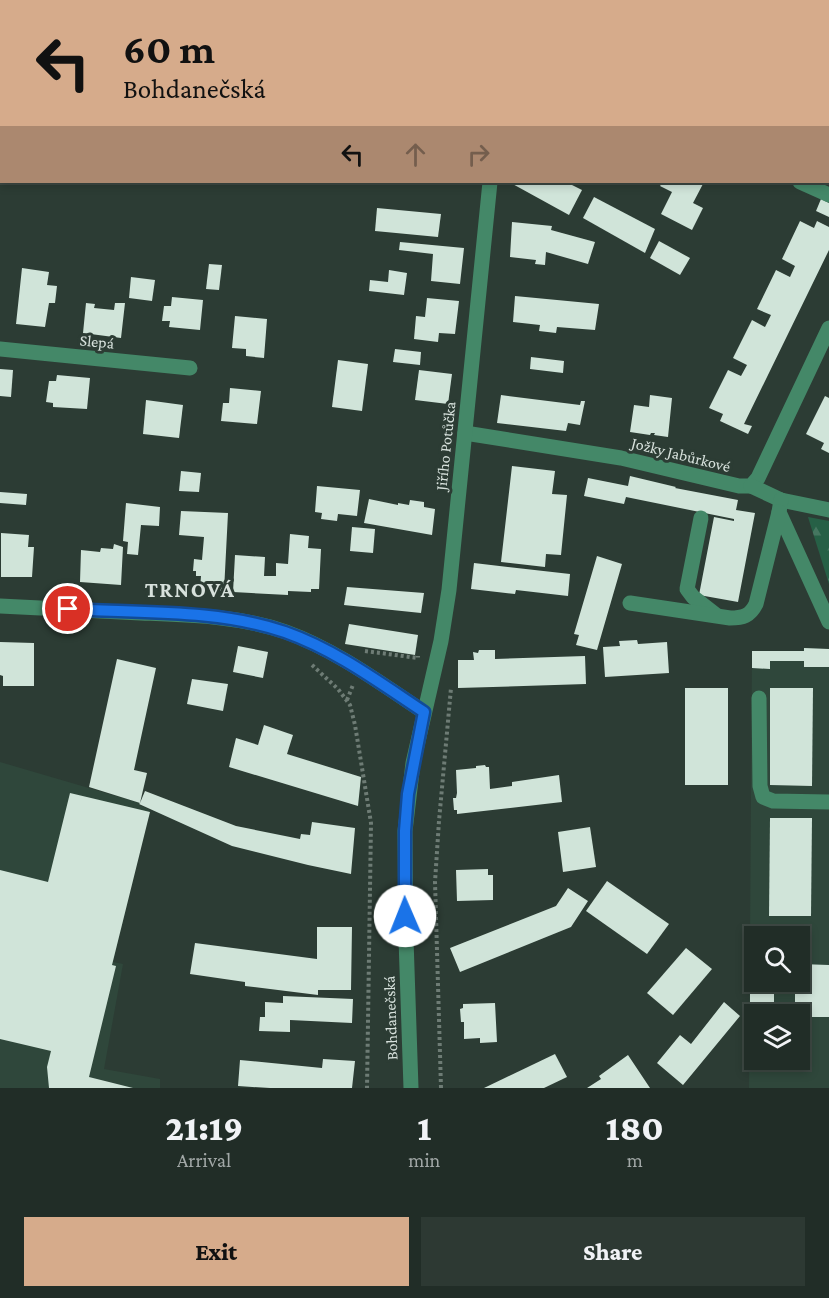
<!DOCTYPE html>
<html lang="en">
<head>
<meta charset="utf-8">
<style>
  :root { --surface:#212d27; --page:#2d3933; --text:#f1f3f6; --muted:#a2a8a7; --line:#3e4944; --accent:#d6ab8b }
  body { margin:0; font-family:"Crimson Pro",serif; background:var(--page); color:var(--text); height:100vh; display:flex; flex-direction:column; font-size:22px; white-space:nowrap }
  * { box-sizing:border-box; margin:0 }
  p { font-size:20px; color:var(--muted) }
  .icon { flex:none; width:33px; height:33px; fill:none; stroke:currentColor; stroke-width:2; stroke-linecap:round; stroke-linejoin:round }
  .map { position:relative; height:1088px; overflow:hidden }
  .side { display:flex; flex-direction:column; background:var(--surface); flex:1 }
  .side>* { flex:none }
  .guide { position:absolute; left:0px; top:0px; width:830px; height:183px; box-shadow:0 3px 9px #0003,0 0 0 2px var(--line); background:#d6ab8b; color:#111; overflow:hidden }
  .fabs { position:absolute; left:744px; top:926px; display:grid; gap:12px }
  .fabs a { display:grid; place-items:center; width:66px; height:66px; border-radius:0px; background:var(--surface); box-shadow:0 3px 9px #0003,0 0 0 2px var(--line); font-size:30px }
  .pin { position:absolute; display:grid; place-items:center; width:51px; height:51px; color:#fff; margin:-26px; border:3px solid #fff; border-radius:50%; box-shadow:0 2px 6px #0007 }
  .me { position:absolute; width:66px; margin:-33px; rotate:359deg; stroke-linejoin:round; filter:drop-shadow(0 0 4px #0008) }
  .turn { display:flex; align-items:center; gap:21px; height:126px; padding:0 24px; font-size:27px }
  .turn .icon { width:78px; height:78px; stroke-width:2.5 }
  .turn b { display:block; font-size:42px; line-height:51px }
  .lanes { display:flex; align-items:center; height:57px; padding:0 24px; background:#0003; justify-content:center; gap:30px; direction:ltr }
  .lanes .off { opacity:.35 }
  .eta { display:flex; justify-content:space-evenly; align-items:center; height:102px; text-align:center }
  .eta b { font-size:36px; font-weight:800; line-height:42px }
  .button { display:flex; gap:12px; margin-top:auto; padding:12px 24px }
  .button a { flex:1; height:69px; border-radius:0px; background:var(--accent); color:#111; font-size:24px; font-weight:800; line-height:69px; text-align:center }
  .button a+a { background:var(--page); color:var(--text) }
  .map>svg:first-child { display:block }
  .built { fill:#2f473b; fill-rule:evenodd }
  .forest { fill:url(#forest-firs) }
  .building { fill:#d0e4d9 }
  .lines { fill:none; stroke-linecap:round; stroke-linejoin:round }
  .path { stroke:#6e7c75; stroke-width:4; stroke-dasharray:3 3; stroke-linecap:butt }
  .minor { stroke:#448868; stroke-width:15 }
  .route-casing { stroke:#114b97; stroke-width:15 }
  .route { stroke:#1a73e8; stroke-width:10 }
  .labels { text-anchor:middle; stroke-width:6; stroke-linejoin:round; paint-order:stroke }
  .street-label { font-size:16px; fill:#d7e1dc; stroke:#2c3c34 }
  .district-label { font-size:22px; font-weight:bold; letter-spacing:1.5px; fill:#d7e1dc; stroke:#2c3c34 }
</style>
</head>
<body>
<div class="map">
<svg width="829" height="1088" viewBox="0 0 829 1088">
  <defs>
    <pattern id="forest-firs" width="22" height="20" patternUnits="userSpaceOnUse" patternTransform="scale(1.5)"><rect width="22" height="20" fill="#266046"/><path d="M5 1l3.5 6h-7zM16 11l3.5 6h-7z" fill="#457660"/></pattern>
  </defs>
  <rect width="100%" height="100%" fill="#2c3c34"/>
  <g class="built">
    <path d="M 804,648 L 829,649 L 829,1088 L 749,1088 L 752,651 L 803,651 ZM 754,936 L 800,936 L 800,981 L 754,981 ZM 754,1014 L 800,1014 L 800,1059 L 754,1059 Z"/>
    <polygon points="0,762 140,803 139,805 150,810 113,962 123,964 104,1069 160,1079 160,1088 0,1088"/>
  </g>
  <polygon class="forest" points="808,517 829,521 829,584"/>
  <g class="building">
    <polygon points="509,182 566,182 582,190 569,215"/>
    <polygon points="663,182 704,182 693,203 703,208 692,230 661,214 672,192 660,186"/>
    <polygon points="594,197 655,229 645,253 583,218"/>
    <polygon points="821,199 829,203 829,217 816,211"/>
    <polygon points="377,208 441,214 438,237 375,231"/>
    <polygon points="800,221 814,228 817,221 829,227 829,250 744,424 752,426 748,434 720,421 723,414 709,408 728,370 741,376 747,365 733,358 752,320 765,327 771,315 757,309 776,270 790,277 795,266 782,259"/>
    <polygon points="512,222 552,226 551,230 595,242 588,264 546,252 545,265 535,264 536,260 510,257"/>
    <polygon points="659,241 690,258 680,275 650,258"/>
    <polygon points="400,242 464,248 460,284 431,281 433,254 399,250"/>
    <polygon points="209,264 222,265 219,290 206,289"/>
    <polygon points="22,268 49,272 47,285 57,286 55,303 49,303 45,327 16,324"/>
    <polygon points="389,270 407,273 404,295 369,291 370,280 388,282"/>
    <polygon points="131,277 155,280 152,301 129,298"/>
    <polygon points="515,296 599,304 595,330 557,327 556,333 539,331 540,325 513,322"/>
    <polygon points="172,297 203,300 200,330 169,327 170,321 162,321 164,306 171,306"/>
    <polygon points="427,298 459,301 455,334 439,333 438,342 414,339 416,316 425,317"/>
    <polygon points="86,303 95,304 94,308 114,310 115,303 125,303 121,338 83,333"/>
    <polygon points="235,316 267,319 264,358 246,356 246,349 232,348"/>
    <polygon points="395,349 421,352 420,365 393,362"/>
    <polygon points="531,357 564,361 563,373 530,369"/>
    <polygon points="338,360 368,364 362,411 332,407"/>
    <polygon points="0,369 13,370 11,397 0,396"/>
    <polygon points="419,370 452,374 448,404 415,400"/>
    <polygon points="57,375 90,378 87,409 53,407 53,403 46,402 49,381 56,381"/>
    <polygon points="230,388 261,391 257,424 221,421 223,403 229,403"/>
    <polygon points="501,395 580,405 581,401 585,401 580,425 568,423 566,431 497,423"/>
    <polygon points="650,395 672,398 668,437 654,435 655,433 651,433 650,435 630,432 634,405 649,407"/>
    <polygon points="825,396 829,398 829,453 821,449 824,443 806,434"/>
    <polygon points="146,400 183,405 179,438 143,434"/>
    <polygon points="512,466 555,471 552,494 567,495 561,555 546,554 545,567 501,562"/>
    <polygon points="181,471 201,473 199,492 179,491"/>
    <polygon points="630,476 676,487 675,488 738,500 736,510 755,513 738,602 699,595 714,517 734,521 734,519 626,497 624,504 584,496 588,478 628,486"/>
    <polygon points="317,486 360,490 357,516 338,514 337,521 321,519 322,513 315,512"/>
    <polygon points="0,492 27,494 26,505 0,503"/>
    <polygon points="369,499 398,505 398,503 409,505 410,500 424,502 424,507 435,509 432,535 364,523"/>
    <polygon points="126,503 160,507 159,526 141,525 138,555 127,554 128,542 123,541"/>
    <polygon points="181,511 228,513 224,591 200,589 201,576 196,576 196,571 193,571 194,559 202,560 204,537 179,535"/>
    <polygon points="352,527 375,529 373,553 350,551"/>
    <polygon points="1,533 29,535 28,547 34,547 32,577 1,577"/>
    <polygon points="290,534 309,536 308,548 321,549 319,589 311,589 311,592 288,591 288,595 233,592 235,555 265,557 264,576 276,576 276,563 288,564"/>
    <polygon points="114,544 123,547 121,585 80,582 81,550 100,552 101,548 113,549"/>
    <polygon points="597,556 622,564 597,650 576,645 579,635 574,634"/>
    <polygon points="474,563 570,574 568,596 516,590 515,594 471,589"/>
    <polygon points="347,587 424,593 421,613 344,605"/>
    <polygon points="349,624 418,635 415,655 345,644"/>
    <polygon points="637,640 638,644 667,642 669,673 605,677 603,647 620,646 619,641"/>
    <polygon points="0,642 34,643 34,686 3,686 3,676 0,675"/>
    <polygon points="238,646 268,652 263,678 233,672"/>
    <polygon points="804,648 829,649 829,667 804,667 804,661 770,661 770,669 752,668 752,651 804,651"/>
    <polygon points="479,650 495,650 495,659 585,656 586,684 458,688 458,660 474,660 473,652 478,653"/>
    <polygon points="117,659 156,668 134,770 147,773 140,803 145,791 236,826 300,839 301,834 310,835 312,822 355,828 351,874 308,865 232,846 139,804 140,803 89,787"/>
    <polygon points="192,679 228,684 223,711 187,704"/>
    <rect x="685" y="688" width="43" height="97"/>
    <polygon points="770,688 813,688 812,786 770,785"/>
    <polygon points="264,725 293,735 287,754 361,777 358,806 229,767 236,738 258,745"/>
    <polygon points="485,765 486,767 489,767 490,789 512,786 512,782 559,775 562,802 457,814 457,810 454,810 453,798 456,798 457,793 456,770 476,768 476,766"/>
    <polygon points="70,793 150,812 112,965 116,966 89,1077 133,1088 49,1088 47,1067 51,1051 0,1039 0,870 48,882"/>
    <polygon points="770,818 812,818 811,916 769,916"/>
    <polygon points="590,827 596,867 563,872 558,832"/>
    <polygon points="488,869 488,875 493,875 493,900 457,901 456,870"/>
    <polygon points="607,881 669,924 647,954 586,911"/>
    <polygon points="568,888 588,901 571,927 460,972 450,948 556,906"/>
    <polygon points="317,927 352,927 351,990 318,990 318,995 245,986 245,982 190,974 195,943 317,959"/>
    <polygon points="686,948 712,969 673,1015 647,993"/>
    <polygon points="800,964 829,965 829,1017 800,1017 800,1014 795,1014 795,981 800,981"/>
    <polygon points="750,994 774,994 774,1014 754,1014 754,1017 750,1017"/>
    <polygon points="283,996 353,999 352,1023 290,1020 290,1032 259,1031 260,1017 265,1017 265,1002 283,1003"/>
    <polygon points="724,1002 740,1016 683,1085 657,1063 680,1035 691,1044"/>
    <polygon points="495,1003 497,1042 480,1043 480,1038 464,1039 464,1022 461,1022 460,1009 463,1008 463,1004"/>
    <polygon points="555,1054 567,1077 544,1088 484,1088"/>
    <polygon points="628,1055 650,1088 587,1088 601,1079 599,1076"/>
    <polygon points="323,1059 355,1061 352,1088 270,1088 238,1086 240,1060 322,1068"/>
  </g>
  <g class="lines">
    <g class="path">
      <polyline points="365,651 418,658 418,656"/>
      <polyline points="312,665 338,689 350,705 355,725 371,823 367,1088"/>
      <polyline points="347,700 353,685"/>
      <polyline points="441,1088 435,882 439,821 451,688"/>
    </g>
    <g class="minor">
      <polyline points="508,2 508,0"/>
      <polyline points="0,42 2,42"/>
      <polyline points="800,182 829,195"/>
      <polyline points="0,349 190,368"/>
      <polyline points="465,433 621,458 739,486 751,486 758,478 829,328"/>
      <polyline points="751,486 781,500 829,510"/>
      <polyline points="781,500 779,512 829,622"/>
      <polyline points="701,518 687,589 693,597 716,615"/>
      <path d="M 630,603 L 730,618 C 743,618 750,616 756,604 L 779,512"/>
      <path d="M 0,606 C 47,608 94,611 141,613 C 190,615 240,616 286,632 C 336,650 380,683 424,712"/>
      <polyline points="759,698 760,786 763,797 773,801 829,802"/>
      <polyline points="411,1088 406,939 405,831 413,763 441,641 449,590 490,182"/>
    </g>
  </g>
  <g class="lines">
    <defs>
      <path id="route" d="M 68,609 C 138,613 219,609 285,632 C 336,650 380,683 424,712 L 408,794 L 405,831 L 405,916"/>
    </defs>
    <use href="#route" class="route-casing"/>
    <use href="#route" class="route"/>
  </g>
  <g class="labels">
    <g class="street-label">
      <text transform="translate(97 341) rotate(6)" y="6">Slepá</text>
      <text transform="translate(445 446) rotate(-84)" y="6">Jiřího Potůčka</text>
      <text transform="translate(681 454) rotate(14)" y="6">Jožky Jabůrkové</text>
      <text transform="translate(390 1018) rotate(-92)" y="6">Bohdanečská</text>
    </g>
    <g class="district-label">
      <text x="190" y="597">TRNOVÁ</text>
    </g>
  </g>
</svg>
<div class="fabs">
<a><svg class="icon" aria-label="search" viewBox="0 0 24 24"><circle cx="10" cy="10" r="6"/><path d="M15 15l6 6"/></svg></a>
<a><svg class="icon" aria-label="layers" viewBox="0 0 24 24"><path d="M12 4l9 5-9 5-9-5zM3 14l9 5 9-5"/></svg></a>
</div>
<div class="pin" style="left:68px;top:609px;background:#d93025"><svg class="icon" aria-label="arrive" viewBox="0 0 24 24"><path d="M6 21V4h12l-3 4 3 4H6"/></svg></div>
<svg class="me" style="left:405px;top:916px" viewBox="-20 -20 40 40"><circle r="19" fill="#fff"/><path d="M0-13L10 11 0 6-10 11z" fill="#1a73e8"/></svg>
<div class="guide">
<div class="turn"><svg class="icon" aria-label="left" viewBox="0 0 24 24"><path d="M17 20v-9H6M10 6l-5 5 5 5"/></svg><div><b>60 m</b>Bohdanečská</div></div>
<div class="lanes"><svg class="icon" aria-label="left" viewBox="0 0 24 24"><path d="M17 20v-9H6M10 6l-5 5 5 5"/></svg><svg class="icon off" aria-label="ahead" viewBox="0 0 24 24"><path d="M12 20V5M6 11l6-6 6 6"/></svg><svg class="icon off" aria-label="right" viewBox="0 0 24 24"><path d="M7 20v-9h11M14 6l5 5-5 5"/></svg></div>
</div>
</div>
<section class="side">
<div class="eta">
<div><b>21:19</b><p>Arrival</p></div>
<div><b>1</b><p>min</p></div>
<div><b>180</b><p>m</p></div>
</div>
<div class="button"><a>Exit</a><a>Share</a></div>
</section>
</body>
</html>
